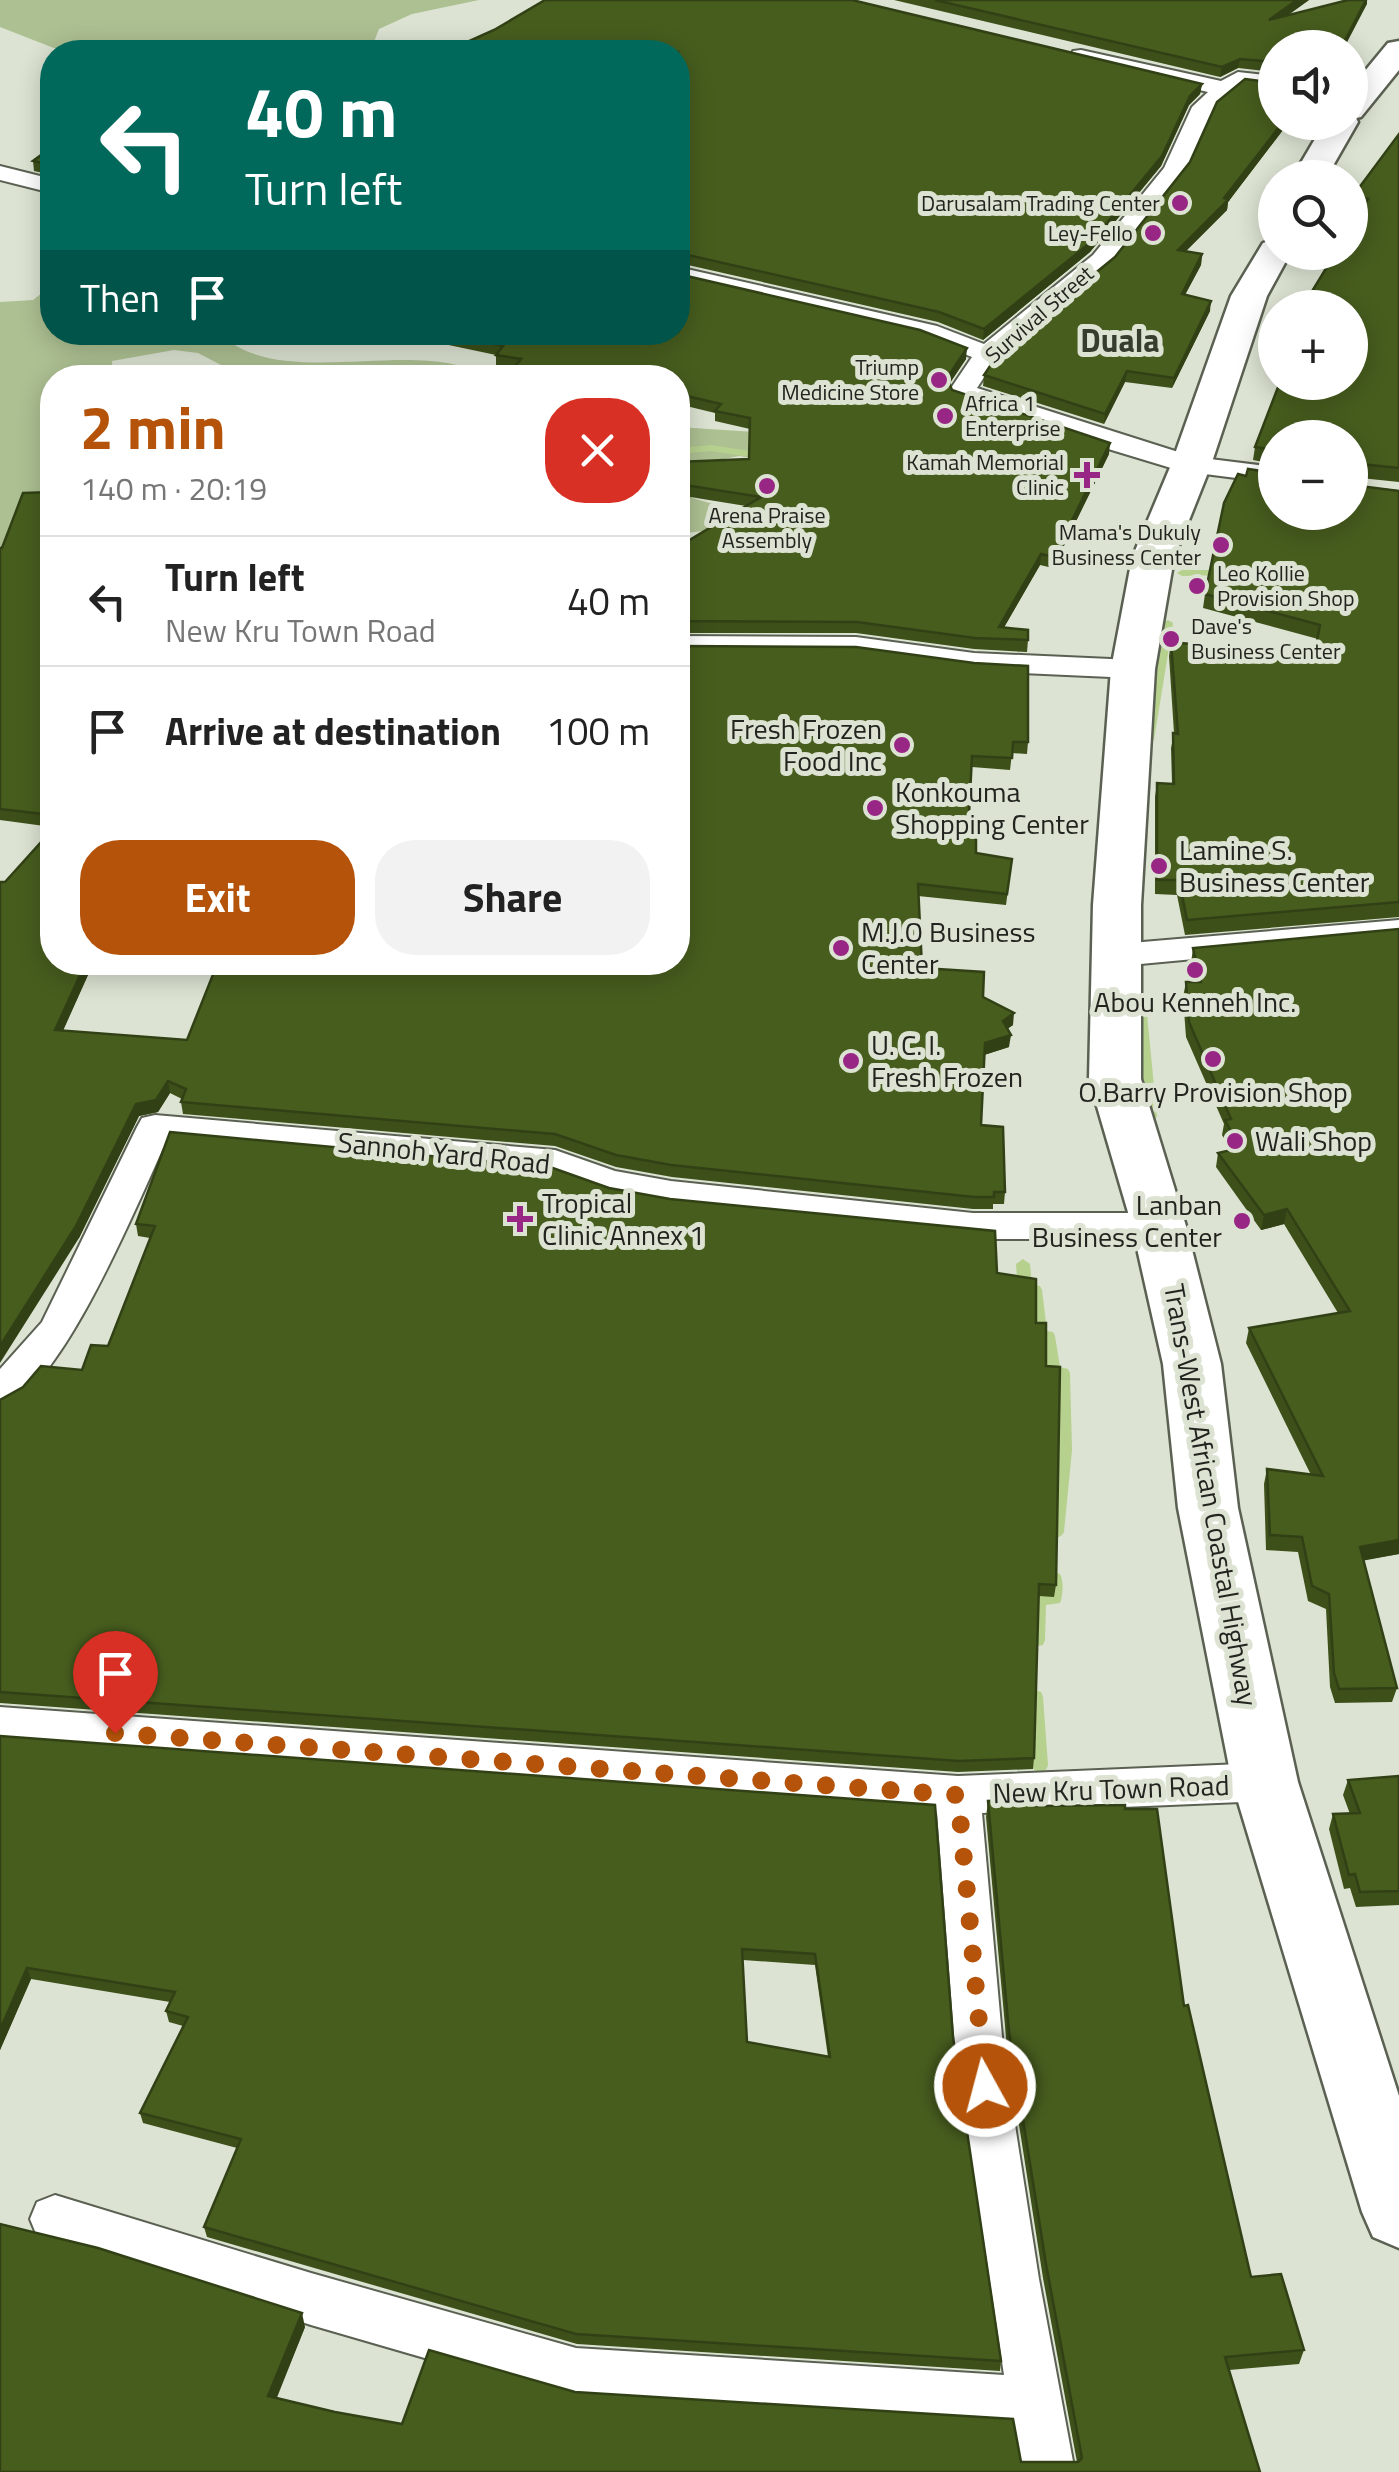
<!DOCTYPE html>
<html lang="en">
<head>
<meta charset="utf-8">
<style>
  :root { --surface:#fff; --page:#f2f2f2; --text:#222; --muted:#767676; --line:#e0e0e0; --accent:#b45309 }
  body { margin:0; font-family:"Titillium Web",sans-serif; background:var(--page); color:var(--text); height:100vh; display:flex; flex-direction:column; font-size:38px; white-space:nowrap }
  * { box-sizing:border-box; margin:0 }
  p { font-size:32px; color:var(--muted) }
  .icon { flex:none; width:55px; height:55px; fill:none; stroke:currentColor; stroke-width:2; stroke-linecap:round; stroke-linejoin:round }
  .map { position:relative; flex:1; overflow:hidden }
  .side { position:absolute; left:40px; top:365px; width:650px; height:610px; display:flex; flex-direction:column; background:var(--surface); border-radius:40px; box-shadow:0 5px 25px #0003 }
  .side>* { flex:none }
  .top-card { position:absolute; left:40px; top:40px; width:650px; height:305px; border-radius:40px; box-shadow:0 5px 25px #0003; background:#00695c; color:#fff; overflow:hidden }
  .buttons { position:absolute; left:1258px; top:30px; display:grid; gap:20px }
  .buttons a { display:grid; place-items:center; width:110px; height:110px; border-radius:50%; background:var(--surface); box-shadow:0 5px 25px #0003; font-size:50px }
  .pin { position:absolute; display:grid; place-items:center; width:85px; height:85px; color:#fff; margin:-102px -42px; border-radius:50% 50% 50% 0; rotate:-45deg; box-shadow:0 0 10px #0007 }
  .pin .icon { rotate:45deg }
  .me { position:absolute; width:110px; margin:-55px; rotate:353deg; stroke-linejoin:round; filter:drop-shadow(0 0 8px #0008) }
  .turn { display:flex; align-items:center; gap:35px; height:210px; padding:0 40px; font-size:45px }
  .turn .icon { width:130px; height:130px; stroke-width:2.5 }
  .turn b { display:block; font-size:70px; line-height:85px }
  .then { display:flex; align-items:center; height:95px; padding:0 40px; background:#0003; gap:20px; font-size:38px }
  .round { display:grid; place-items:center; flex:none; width:105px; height:105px; border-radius:40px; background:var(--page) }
  .head { display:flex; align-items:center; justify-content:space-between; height:170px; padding:0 40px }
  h1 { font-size:60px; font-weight:700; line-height:75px; color:var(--accent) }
  .cta { display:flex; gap:20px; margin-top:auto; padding:20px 40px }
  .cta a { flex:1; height:115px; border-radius:40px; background:var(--accent); color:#fff; font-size:40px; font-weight:700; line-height:115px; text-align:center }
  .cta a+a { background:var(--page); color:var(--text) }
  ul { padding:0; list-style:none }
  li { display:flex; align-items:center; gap:30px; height:130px; padding:0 40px; border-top:2px solid var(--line) }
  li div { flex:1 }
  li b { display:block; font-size:38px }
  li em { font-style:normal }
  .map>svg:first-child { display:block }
  .green { fill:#adc092 }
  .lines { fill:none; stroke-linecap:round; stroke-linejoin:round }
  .stream { fill:#b6d08e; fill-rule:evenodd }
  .street-casing { stroke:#5a6152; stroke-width:4 }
  .highway-casing { stroke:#5a6152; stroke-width:5 }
  .street { fill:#fff; fill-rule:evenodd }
  .highway { fill:#fff; fill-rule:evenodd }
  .wall { fill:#3d501a; fill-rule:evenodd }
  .shaded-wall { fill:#324115 }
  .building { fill:#475d1e; stroke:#324115; stroke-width:2.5; fill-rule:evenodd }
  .route { stroke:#b45309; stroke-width:18; stroke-dasharray:0 32.4 }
  .poi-dot { fill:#982684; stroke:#dce3d2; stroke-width:4 }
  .labels { text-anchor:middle; stroke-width:10; stroke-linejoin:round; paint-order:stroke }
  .far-poi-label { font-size:22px; fill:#22251f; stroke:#dce3d2; text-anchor:end }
  .far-street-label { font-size:22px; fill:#22251f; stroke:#dce3d2 }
  .poi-label { font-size:28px; fill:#22251f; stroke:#dce3d2; text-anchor:start }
  .street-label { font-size:28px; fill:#22251f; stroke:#dce3d2 }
  .far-district-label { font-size:32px; font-weight:bold; fill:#363c2e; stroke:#dce3d2 }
</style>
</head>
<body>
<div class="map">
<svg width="1399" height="2472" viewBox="0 0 1399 2472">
  <rect width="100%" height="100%" fill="#dce3d2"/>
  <g class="green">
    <polygon points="0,0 479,0 412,14 379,29 370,52 64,52 0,27"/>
    <path d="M 52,285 L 52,332 L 220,333 C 278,394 424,334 483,377 L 244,377 L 198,353 L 174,350 L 112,361 L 113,377 L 52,378 L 52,491 L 38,493 L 26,504 L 46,547 L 0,548 L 0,302 L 33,300 Z"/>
    <polygon points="678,427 755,432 880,478 739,456 707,462 689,490 692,498 720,506 741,518 711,530 678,534"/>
  </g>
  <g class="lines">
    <g class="stream">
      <polygon points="711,445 768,454 773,457 768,460 711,451 678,454 678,448"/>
      <polygon points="1227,570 1232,573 1231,575 1182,576 1177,573 1182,570"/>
      <polygon points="1168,620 1173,623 1154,740 1148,743 1142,740 1163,623"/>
      <polygon points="1140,1000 1146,1004 1157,1117 1150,1121 1143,1117 1134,1004"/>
      <polygon points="1023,1259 1030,1264 1032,1285 1040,1286 1042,1290 1047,1331 1053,1332 1055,1336 1060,1367 1068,1369 1070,1373 1072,1450 1064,1532 1061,1536 1056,1538 1051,1536 1048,1532 1058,1450 1056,1376 1048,1374 1046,1370 1042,1340 1035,1339 1033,1335 1029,1295 1020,1294 1018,1290 1016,1264"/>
      <path d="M 1055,1572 L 1060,1574 C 1064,1581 1063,1596 1060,1603 L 1046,1605 L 1045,1640 L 1043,1645 L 1037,1646 L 1031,1645 L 1029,1640 L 1031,1598 L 1033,1594 L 1047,1592 L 1050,1574 Z"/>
      <polygon points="1035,1690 1041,1692 1043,1697 1048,1765 1046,1770 1040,1772 1034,1770 1032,1765 1027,1697 1029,1692"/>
    </g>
    <defs>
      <g id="street">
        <polygon points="1081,50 1221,81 1238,72 1275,76 1275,90 1243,85 1213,110 1186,170 1111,265 996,359 977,388 1194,457 1275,467 1275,483 1181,471 1039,428 953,397 949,391 972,357 920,337 678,281 678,267 937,326 984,344 1093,255 1164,168 1192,107 1208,92 1073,61 1070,56 1073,51"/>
        <polygon points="0,166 52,179 52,193 0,180"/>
        <polygon points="678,636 856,637 974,653 1133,660 1144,663 1148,669 1144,675 1133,678 974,671 856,655 678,654"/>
        <polygon points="1399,920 1399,940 1119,966 1107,963 1102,955 1107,947 1119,944"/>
        <path d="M 155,1115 L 555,1150 L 615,1171 L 671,1181 L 973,1213 L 1159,1213 L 1172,1217 L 1178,1226 L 1172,1235 L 1159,1239 L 973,1239 L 671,1207 L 610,1196 L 551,1175 L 167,1140 C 138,1201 62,1391 0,1410 L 0,1369 L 42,1322 L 137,1127 L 142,1118 Z"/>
        <polygon points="0,1707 958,1776 1265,1763 1281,1769 1287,1782 1281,1795 1265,1801 982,1813 1003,2048 1039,2279 1075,2472 1021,2472 1013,2429 576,2402 311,2325 55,2243 37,2236 30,2219 37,2202 55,2195 311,2273 576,2348 1004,2375 955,2048 937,1813 0,1743"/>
      </g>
      <g id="highway">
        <polygon points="1399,41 1399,70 1361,117 1356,118 1358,122 1326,178 1292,178 1325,122 1350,122 1350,89 1388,43"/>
        <polygon points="1275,239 1275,252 1291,252 1267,296 1211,465 1174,558 1155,669 1141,905 1141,1079 1186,1226 1221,1364 1238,1508 1298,1782 1399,2096 1399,2248 1373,2237 1362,2212 1232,1782 1178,1508 1163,1364 1132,1226 1089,1079 1093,905 1111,669 1132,558 1171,465 1231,296 1263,243"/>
      </g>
    </defs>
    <use href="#street" class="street-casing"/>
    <use href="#highway" class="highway-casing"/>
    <use href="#street" class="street"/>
    <use href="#highway" class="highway"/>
  </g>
  <g class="wall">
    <polygon points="894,0 1309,0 1287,15 1367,4 1275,48 1275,72 1238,68 1220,77"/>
    <polygon points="678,52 1202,84 1200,94 1189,105 1161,166 1090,252 983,340 938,322 679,263"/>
    <polygon points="1275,122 1289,122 1228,202 1227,210 1185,252 1202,254 1201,265 1185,295 1210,311 1172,388 1125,382 1104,424 983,386 984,375 1115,257"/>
    <polygon points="1399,134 1399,482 1351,477 1352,485 1399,490 1399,917 1185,935 1177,895 1155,894 1155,797 1157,783 1172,783 1171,748 1174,733 1169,656 1171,642 1314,657 1318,639 1203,608 1205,594 1350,512 1275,438 1275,464 1253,460 1255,447 1280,382 1308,298 1361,211 1351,209 1353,196"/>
    <polygon points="52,147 52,175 34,171 33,161"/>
    <polygon points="291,332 327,332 323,337"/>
    <polygon points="387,332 678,332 966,359 949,384 952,390 1109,454 1053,568 1040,565 1004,627 1028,640 1027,652 974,649 856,633 678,633 678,547 746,506 678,495 678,462 749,459 750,429 715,421 715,413 678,404 678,378 513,368 496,365 496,355"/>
    <polygon points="1275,349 1275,381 1273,381 1275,372 1269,371 1271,358"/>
    <polygon points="52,492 52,827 0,820 0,548"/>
    <polygon points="678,646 1028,742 1027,754 1012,753 1010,770 972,767 968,834 976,853 1012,859 1006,905 918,896 922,968 983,997 1013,1025 1007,1029 1009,1047 984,1055 981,1125 1005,1192 1004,1204 993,1204 993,1209 973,1209 672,1177 616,1167 555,1146 183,1114 181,1102 182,1099 170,1093 158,1112 139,1116 79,1238 5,882 52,962 152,962 146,974 92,966 63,1030 187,1040 678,962"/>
    <polygon points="1399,929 1399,1554 1363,1560 1397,1688 1392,1702 1335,1703 1330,1687 1326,1609 1308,1601 1298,1552 1266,1550 1264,1484 1267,1469 1311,1475 1246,1343 1249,1328 1338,1313 1284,1224 1261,1230 1216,1167 1218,1153 1231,1150 1222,1135 1224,1124 1186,1037 1183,997 1186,982 1195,982 1191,963 1193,948"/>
    <polygon points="609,1188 997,1273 1036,1323 1046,1366 1056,1585 1054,1597 1039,1596 1034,1758 1033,1769 958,1772 0,1703 0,1400 82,1370 108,1346 150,1238 138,1236 136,1224"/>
    <path d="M 0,1736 L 935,1805 L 953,2037 L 1001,2361 L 1000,2371 L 577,2344 L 207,2237 L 204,2227 L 237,2148 L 143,2123 L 140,2113 L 183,2026 L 169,2022 L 166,2011 L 170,2002 L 31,1979 L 0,2050 ZM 743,1960 L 815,1965 L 828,2057 L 747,2042 Z"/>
    <polygon points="1399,1776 1399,1905 1356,1907 1350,1888 1344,1889 1329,1829 1333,1814 1350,1814 1343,1795 1348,1780"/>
    <polygon points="988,1801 1034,1806 1184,2006 1251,2277 1304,2350 1299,2364 1229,2370 1260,2472 0,2472 305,2327 276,2398 335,2412 402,2424 575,2392 1021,2462 1077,2462 1043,2278 1007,2048 986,1817"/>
  </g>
  <g class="shaded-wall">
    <polygon points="1297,0 1309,0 1268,30 1269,20"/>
    <polygon points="1366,0 1367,0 1367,4 1344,48 1341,48"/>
    <polygon points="1240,59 1238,68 1220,77 1222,67"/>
    <polygon points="1202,84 1200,94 1189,105 1161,166 1090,252 983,340 984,329 1190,96"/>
    <polygon points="1283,122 1289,122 1228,202 1227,210 1176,261 1178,250 1224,198"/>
    <polygon points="1202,254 1201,265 1180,304 1182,294"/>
    <polygon points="1211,301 1210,311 1172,388 1174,378"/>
    <polygon points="967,348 966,359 946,389 947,378"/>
    <polygon points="1127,371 1125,382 1104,424 1105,414"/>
    <polygon points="1110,443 1109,454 1053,568 1054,557"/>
    <polygon points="1041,554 1040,565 998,638 999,627"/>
    <polygon points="86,962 92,962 92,966 58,1042 55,1030"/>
    <polygon points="143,962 152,962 146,974"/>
    <polygon points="1014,1013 1013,1025 1001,1033 1003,1021"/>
    <polygon points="1011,1035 1009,1047 984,1055 985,1043"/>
    <polygon points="168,1081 170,1093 158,1112 139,1116 79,1238 0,1363 0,1346 136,1104"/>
    <polygon points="1287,1209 1284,1224 1261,1230 1264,1215"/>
    <polygon points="1399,1540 1399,1554 1356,1562 1360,1547"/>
    <polygon points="27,1968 31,1979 0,2050 0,2030"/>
    <polygon points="302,2313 305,2327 272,2410 268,2396"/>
  </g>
  <g class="building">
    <polygon points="545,0 852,0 1202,84 1190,96 1162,156 1091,242 984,329 939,312 679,253 678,254 678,52 445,52 494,30"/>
    <polygon points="935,0 1297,0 1269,20 1348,0 1366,0 1341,48 1275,48 1275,62 1240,59 1222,67"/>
    <polygon points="1245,79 1275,83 1275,122 1283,122 1224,198 1228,200 1178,250 1202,254 1182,294 1211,301 1174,378 1127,371 1105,414 984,375 1000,351 1115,257 1190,162 1217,102"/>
    <polygon points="1399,134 1399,468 1350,463 1352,485 1399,491 1399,902 1187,920 1179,880 1157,880 1157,783 1174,784 1173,733 1178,734 1171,642 1314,657 1320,625 1205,594 1224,503 1238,474 1246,476 1248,469 1275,473 1275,512 1350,512 1350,438 1275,438 1275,450 1255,447 1280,382 1350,382 1350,308 1297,308 1302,297 1308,298 1336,252 1350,252 1350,229 1368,199 1353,196"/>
    <polygon points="52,147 52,169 51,165 33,161"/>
    <polygon points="678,274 920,330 967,348 947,378 952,390 1110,443 1054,557 1041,554 999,627 1028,630 1028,640 975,638 857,622 678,621 678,547 761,497 678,484 678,462 749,459 750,418 715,411 721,404 678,394 678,378 506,378 521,359 496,355 503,346 438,332 678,332"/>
    <polygon points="232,368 246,378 194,378"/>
    <polygon points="52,492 52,815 0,809 0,548 2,548 23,493"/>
    <polygon points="678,646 856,647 974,663 1028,666 1028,742 1013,742 1012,758 972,756 968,834 976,839 976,853 1012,859 1007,894 918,884 922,968 984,972 983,997 1014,1013 1003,1021 1011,1035 985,1043 981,1125 1003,1127 1005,1192 994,1192 994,1197 974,1197 671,1165 616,1155 555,1134 181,1102 186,1089 168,1081 156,1100 136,1104 76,1226 0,1346 0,882 5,882 52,830 52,962 86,962 55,1030 187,1040 218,962 678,962"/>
    <polygon points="1399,929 1399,1540 1360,1547 1397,1688 1339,1689 1334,1673 1329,1594 1312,1586 1302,1537 1270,1535 1267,1469 1323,1476 1249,1328 1350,1311 1287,1209 1264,1215 1218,1153 1240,1148 1225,1120 1231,1119 1189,1022 1186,982 1201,982 1193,948"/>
    <polygon points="170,1132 550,1167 609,1188 670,1199 995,1231 997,1273 1036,1279 1036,1323 1046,1323 1046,1366 1060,1367 1056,1585 1039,1584 1034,1758 959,1761 0,1692 0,1400 23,1387 41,1366 82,1370 91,1345 108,1346 155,1226 136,1224"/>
    <path d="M 0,1736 L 935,1805 L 953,2037 L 1001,2361 L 576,2334 L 204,2227 L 241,2139 L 140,2113 L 188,2017 L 166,2011 L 175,1992 L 27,1968 L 0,2030 ZM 742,1949 L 815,1954 L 830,2057 L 747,2042 Z"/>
    <polygon points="1399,1776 1399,1891 1360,1892 1355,1874 1349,1875 1333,1814 1360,1813 1348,1780"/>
    <polygon points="1034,1799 1034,1806 1125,1805 1125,1809 1157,1809 1184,2006 1188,2005 1251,2277 1281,2274 1304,2350 1225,2357 1260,2472 0,2472 0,2224 98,2248 302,2313 268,2396 335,2412 402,2424 429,2350 575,2392 1013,2419 1021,2462 1078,2462 1082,2458 1046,2264 1009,2032 988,1801"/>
  </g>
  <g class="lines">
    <polyline class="route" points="115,1733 958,1795 985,2086"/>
  </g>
  <g class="poi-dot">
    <circle cx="1180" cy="203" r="10"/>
    <circle cx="1153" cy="233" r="10"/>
    <circle cx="939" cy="380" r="10"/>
    <circle cx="945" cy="416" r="10"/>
    <path d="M1082 460h10v10h10v10h-10v10h-10v-10h-10v-10h10z"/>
    <circle cx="767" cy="486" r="10"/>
    <circle cx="1221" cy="545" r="10"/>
    <circle cx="1197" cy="586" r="10"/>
    <circle cx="1171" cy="639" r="10"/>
    <circle cx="902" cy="745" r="10"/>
    <circle cx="875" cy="808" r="10"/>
    <circle cx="1159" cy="866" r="10"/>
    <circle cx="841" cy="948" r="10"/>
    <circle cx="1195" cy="970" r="10"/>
    <circle cx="1213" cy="1059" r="10"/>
    <circle cx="851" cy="1061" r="10"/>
    <circle cx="1235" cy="1141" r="10"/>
    <path d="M515 1204h10v10h10v10h-10v10h-10v-10h-10v-10h10z"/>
    <circle cx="1242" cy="1221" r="10"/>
  </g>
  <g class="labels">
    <g class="far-poi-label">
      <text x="1160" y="211">Darusalam Trading Center</text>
      <text x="1133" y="241">Ley-Fello</text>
      <text x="919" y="375">Triump<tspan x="919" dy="25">Medicine Store</tspan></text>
      <text x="965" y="411" text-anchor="start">Africa 1<tspan x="965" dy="25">Enterprise</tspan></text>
      <text x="1064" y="470">Kamah Memorial<tspan x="1064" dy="25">Clinic</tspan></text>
      <text x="767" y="523" text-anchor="middle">Arena Praise<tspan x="767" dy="25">Assembly</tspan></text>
      <text x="1201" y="540">Mama's Dukuly<tspan x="1201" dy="25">Business Center</tspan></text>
      <text x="1217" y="581" text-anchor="start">Leo Kollie<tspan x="1217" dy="25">Provision Shop</tspan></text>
      <text x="1191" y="634" text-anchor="start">Dave's<tspan x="1191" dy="25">Business Center</tspan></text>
    </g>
    <g class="far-street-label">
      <text transform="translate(1039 314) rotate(-41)" y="8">Survival Street</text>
    </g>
    <g class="poi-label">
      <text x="882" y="739" text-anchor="end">Fresh Frozen<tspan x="882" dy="32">Food Inc</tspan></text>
      <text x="895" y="802">Konkouma<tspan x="895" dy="32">Shopping Center</tspan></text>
      <text x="1179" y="860">Lamine S.<tspan x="1179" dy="32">Business Center</tspan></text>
      <text x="861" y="942">M.J.O Business<tspan x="861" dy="32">Center</tspan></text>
      <text x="1195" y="1012" text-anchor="middle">Abou Kenneh Inc.</text>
      <text x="871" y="1055">U. C. I.<tspan x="871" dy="32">Fresh Frozen</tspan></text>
      <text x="1213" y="1102" text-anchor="middle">O.Barry Provision Shop</text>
      <text x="1255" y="1151">Wali Shop</text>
      <text x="542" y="1213">Tropical<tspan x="542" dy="32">Clinic Annex 1</tspan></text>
      <text x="1222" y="1215" text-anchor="end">Lanban<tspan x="1222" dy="32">Business Center</tspan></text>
    </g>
    <g class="street-label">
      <text transform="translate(444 1153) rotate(6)" y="10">Sannoh Yard Road</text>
      <text transform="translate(1211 1495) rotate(80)" y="10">Trans-West African Coastal Highway</text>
      <text transform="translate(1111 1789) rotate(-2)" y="10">New Kru Town Road</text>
    </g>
    <g class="far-district-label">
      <text x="1120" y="352">Duala</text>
    </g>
  </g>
</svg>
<div class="buttons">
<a><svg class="icon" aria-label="sound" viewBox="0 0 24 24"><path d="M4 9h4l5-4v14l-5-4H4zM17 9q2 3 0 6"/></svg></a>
<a><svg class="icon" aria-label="search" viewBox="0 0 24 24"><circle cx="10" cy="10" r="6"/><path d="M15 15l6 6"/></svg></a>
<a>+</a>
<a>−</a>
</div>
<div class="pin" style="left:115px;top:1733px;background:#d93025"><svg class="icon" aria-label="arrive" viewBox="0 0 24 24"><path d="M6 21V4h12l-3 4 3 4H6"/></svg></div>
<svg class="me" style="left:985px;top:2086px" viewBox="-20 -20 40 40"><circle r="17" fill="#b45309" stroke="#fff" stroke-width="3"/><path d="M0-11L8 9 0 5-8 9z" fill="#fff"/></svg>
<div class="top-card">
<div class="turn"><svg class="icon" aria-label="left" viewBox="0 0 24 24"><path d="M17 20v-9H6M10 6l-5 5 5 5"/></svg><div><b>40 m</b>Turn left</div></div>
<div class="then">Then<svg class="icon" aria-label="arrive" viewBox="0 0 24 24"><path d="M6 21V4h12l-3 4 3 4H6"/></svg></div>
</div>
<section class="side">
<div class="head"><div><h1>2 min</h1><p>140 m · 20:19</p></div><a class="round" style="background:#d93025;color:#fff"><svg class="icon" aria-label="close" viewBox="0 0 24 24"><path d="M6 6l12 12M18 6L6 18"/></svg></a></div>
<ul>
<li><svg class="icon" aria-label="left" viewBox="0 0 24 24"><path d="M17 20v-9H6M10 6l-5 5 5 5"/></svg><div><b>Turn left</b><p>New Kru Town Road</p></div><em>40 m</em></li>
<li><svg class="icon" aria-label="arrive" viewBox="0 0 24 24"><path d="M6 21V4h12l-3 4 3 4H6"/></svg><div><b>Arrive at destination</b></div><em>100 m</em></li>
</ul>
<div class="cta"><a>Exit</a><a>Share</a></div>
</section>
</div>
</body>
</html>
